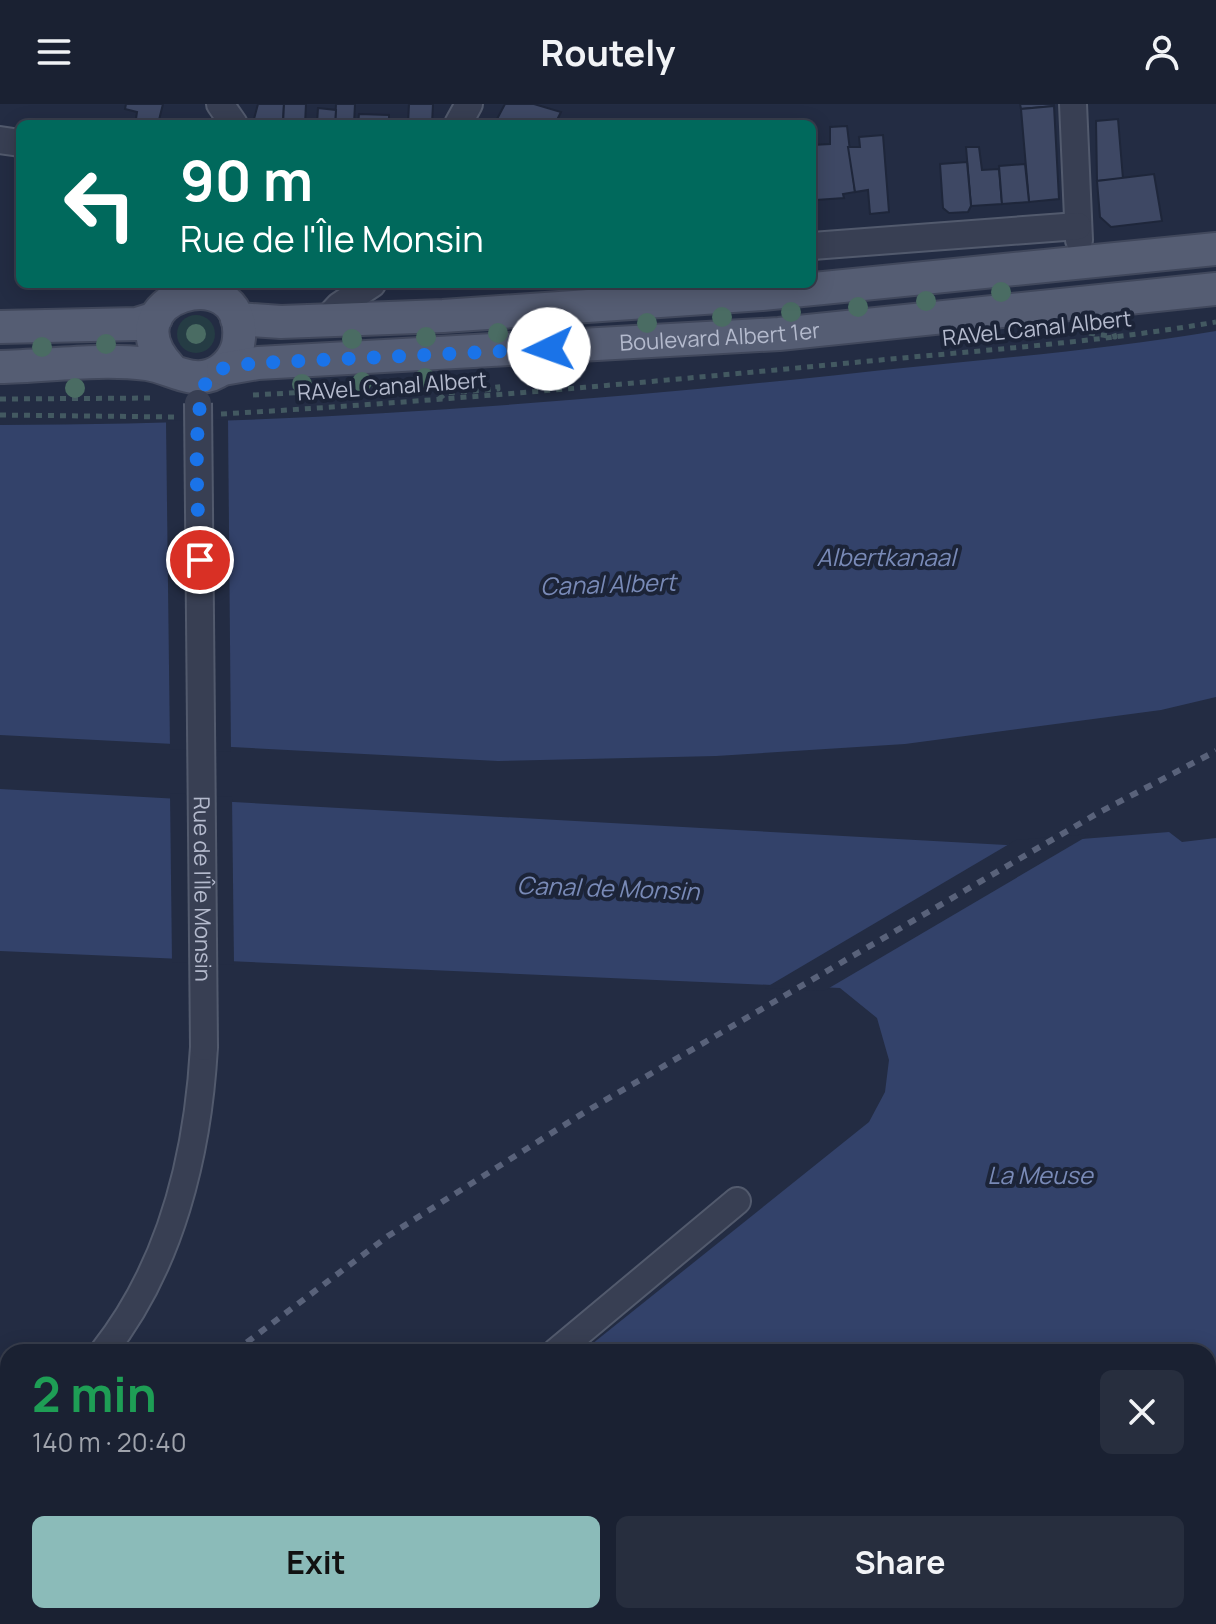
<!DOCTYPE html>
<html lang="en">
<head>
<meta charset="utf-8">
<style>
  :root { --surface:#1a2132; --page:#272e3e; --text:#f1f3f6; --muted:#9fa3ac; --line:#383e4d; --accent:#8bbbb9 }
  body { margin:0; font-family:Manrope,sans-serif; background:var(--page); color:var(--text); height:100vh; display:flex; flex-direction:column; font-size:30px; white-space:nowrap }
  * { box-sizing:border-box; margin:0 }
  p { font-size:26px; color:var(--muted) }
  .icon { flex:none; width:44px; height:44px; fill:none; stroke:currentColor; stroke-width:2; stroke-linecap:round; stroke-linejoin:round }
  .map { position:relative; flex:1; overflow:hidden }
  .panel { position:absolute; left:0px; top:1240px; width:1216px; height:280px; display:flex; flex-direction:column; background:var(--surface); border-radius:24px 24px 0 0; box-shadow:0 4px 20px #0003,0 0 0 2px var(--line) }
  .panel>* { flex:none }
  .top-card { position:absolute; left:16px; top:16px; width:800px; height:168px; border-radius:12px; box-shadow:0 4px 20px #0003,0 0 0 2px var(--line); background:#00695c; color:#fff; overflow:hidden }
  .pin { position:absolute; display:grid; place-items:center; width:68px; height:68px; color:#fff; margin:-34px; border:4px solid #fff; border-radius:50%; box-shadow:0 2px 8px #0007 }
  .me { position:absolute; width:88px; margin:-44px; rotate:267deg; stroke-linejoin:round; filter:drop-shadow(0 0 6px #0008) }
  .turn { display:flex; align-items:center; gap:28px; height:168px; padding:0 32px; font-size:36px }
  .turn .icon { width:104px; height:104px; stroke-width:2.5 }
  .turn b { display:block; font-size:56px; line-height:68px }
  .round { display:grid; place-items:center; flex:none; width:84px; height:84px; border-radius:12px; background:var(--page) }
  .overview { display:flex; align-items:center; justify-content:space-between; height:136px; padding:0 32px }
  h1 { font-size:48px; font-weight:700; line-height:60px; color:#1e9e55 }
  .button { display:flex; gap:16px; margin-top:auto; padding:16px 32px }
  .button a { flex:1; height:92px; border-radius:12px; background:var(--accent); color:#111; font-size:32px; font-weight:700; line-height:92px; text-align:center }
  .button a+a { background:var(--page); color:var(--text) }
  header { display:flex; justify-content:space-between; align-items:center; height:104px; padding:0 32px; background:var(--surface); font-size:36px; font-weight:700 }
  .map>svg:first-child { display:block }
  .green { fill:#253c44 }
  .water { fill:#33426a }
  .pier { fill:#232c43 }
  .building { fill:#3e4864; stroke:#1e263a; stroke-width:2 }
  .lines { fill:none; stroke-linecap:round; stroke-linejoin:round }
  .minor-casing { stroke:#525a6d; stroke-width:30 }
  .major-casing { stroke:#41485c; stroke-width:36 }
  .path { stroke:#435961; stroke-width:5; stroke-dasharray:6 6; stroke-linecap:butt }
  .minor { stroke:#383f53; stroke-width:26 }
  .major { stroke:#555d73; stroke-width:32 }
  .rail { stroke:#59627a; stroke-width:6; stroke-dasharray:8 8; stroke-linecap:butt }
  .minor-bridge-casing { stroke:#525a6d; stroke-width:30; stroke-linecap:butt }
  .minor-bridge { stroke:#383f53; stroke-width:26 }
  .tree { fill:#4a6c63 }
  .route { stroke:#1a73e8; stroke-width:14; stroke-dasharray:0 25.2 }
  .labels { text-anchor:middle; stroke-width:8; stroke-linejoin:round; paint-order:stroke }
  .street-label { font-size:22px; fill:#b4bacd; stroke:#1c2438 }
  .water-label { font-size:24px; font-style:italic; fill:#798ab7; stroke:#1c2438 }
</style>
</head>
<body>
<header><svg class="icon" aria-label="menu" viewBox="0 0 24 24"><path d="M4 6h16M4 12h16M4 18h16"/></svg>Routely<svg class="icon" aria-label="person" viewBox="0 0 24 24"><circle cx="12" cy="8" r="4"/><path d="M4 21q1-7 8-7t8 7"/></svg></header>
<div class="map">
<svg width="1216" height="1520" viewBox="0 0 1216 1520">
  <rect width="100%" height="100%" fill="#232c43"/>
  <circle class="green" cx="196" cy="230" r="19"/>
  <g class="water">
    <path d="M 1216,227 L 1216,593 L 1161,606 L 905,640 L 716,652 L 498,657 L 0,631 L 0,321 C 281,321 559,300 838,271 C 964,257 1091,248 1216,227 Z"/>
    <polygon points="0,685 1006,741 1169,728 1182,738 1216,734 1216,1442 1208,1450 1208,1248 582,1248 869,1018 885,988 889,956 877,914 840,884 0,847"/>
    <polygon points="288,1512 1144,1512 1136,1520 279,1520"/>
  </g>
  <g class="pier">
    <polygon points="228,315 231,648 170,645 166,317"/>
    <polygon points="170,689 232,693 234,861 172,858"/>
    <polygon points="1091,730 824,887 765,884 1016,736"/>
  </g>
  <g class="building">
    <polygon points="126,0 163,0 158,20 140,20 136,15 137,8 125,5"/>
    <polygon points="258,0 284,0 283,20 257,20 254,15"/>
    <polygon points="284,0 306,0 305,20 283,20"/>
    <polygon points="336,0 355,0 354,20 335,20"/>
    <polygon points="409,0 433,0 432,20 408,20"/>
    <polygon points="505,0 534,0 561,8 555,20 505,20 496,17"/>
    <polygon points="1020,0 1054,0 1054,2 1021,5"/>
    <polygon points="1054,2 1059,95 1029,98 1021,5"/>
    <polygon points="318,4 336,6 335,20 317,20"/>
    <polygon points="359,10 389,11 389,20 358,20"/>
    <polygon points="1118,15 1123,75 1097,77 1096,17"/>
    <polygon points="847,22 855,88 843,90 844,94 816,96 812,41 830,40 830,23"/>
    <polygon points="883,31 889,108 870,110 868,86 855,88 848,43 860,43 859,33"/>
    <polygon points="966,43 979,43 982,66 999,65 1002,100 971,102"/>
    <polygon points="812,53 815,90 812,91"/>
    <polygon points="967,58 971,102 968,108 949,109 943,104 940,60"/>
    <polygon points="1025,60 1029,98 1002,100 999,62"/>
    <polygon points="1154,70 1162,117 1111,123 1100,113 1097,77"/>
  </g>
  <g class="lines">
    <defs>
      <g id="minor">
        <polyline points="220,0 234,20"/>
        <polyline points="1073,0 1079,136"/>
        <polyline points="458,20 469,0"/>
        <polyline points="0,36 20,39"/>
        <polyline points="812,142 1078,122"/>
        <polyline points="326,216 339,202 372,180"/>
        <path d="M 103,1248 C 171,1162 198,1050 204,943"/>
        <polyline points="556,1248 737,1097"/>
        <polyline points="0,1365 8,1357"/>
        <polyline points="259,1520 267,1512"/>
        <polyline points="1214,1520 1216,1518"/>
      </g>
      <g id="major">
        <polyline points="237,215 281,218 443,212 762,190 1216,145"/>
        <polyline points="0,223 137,220 156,214"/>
        <path d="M 0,263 C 48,262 99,254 147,260 C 169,263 189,279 211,271 C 227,265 238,250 239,234 C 246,153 104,193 170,264"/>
        <path id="s1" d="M 223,265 L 258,259 L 779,230 L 1216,185"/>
      </g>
    </defs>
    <use href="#minor" class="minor-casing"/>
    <use href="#major" class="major-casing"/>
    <g class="path">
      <polyline points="1089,229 1115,233 1111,221"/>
      <polyline points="253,291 443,281"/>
      <polyline points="0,295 155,294"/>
      <polyline points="439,295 446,289 498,285 497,276"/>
      <path d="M 221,310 C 431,298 640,279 849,259 C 971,247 1095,239 1216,218"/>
      <polyline points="0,311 176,313"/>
    </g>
    <use href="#minor" class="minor"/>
    <use href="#major" class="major"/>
    <g class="rail">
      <polyline points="234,1248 388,1132 585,1008 1098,709 1216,647"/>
      <polyline points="0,1467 8,1459"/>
    </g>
    <defs>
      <g id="minor-bridge">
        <path id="s2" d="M 198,299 L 204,943"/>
      </g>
    </defs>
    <use href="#minor-bridge" class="minor-bridge-casing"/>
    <use href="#minor-bridge" class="minor-bridge"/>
  </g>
  <g class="tree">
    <circle cx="1001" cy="188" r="10"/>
    <circle cx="926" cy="197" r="10"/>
    <circle cx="858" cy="203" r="10"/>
    <circle cx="791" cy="208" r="10"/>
    <circle cx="722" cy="213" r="10"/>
    <circle cx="647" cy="219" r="10"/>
    <circle cx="571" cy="223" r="10"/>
    <circle cx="498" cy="229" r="10"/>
    <circle cx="196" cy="230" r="10"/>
    <circle cx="426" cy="233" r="10"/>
    <circle cx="352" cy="235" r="10"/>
    <circle cx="106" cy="240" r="10"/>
    <circle cx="42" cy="243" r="10"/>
    <circle cx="425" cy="274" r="10"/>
    <circle cx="362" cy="278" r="10"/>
    <circle cx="302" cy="280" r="10"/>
    <circle cx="75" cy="284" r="10"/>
  </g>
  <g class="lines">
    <path class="route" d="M 200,456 C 199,420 189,295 210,272 C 220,261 244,261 258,259 L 549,245"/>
  </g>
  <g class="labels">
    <g class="street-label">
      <text transform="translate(1037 224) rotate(-6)" y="8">RAVeL Canal Albert</text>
      <text dy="8" stroke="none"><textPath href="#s1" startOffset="498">Boulevard Albert 1er</textPath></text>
      <text transform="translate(392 282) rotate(-4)" y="8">RAVeL Canal Albert</text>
      <text dy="8" stroke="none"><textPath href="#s2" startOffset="486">Rue de l'Île Monsin</textPath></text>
    </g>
    <g class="water-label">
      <text x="886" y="462">Albertkanaal</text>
      <text transform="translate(608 481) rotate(-2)" y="8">Canal Albert</text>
      <text transform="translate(608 785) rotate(2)" y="8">Canal de Monsin</text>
      <text x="1040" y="1080">La Meuse</text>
    </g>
  </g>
</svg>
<div class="pin" style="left:200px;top:456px;background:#d93025"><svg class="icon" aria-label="arrive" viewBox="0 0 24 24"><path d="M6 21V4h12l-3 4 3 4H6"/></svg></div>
<svg class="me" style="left:549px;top:245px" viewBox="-20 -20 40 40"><circle r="19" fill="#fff"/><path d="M0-13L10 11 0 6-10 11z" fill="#1a73e8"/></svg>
<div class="top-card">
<div class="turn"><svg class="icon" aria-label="left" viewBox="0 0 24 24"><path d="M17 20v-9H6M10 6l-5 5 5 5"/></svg><div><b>90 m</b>Rue de l'Île Monsin</div></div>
</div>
<section class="panel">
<div class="overview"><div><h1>2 min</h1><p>140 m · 20:40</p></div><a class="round"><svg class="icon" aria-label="close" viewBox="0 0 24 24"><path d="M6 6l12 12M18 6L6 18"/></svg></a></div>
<div class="button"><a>Exit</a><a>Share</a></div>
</section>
</div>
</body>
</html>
